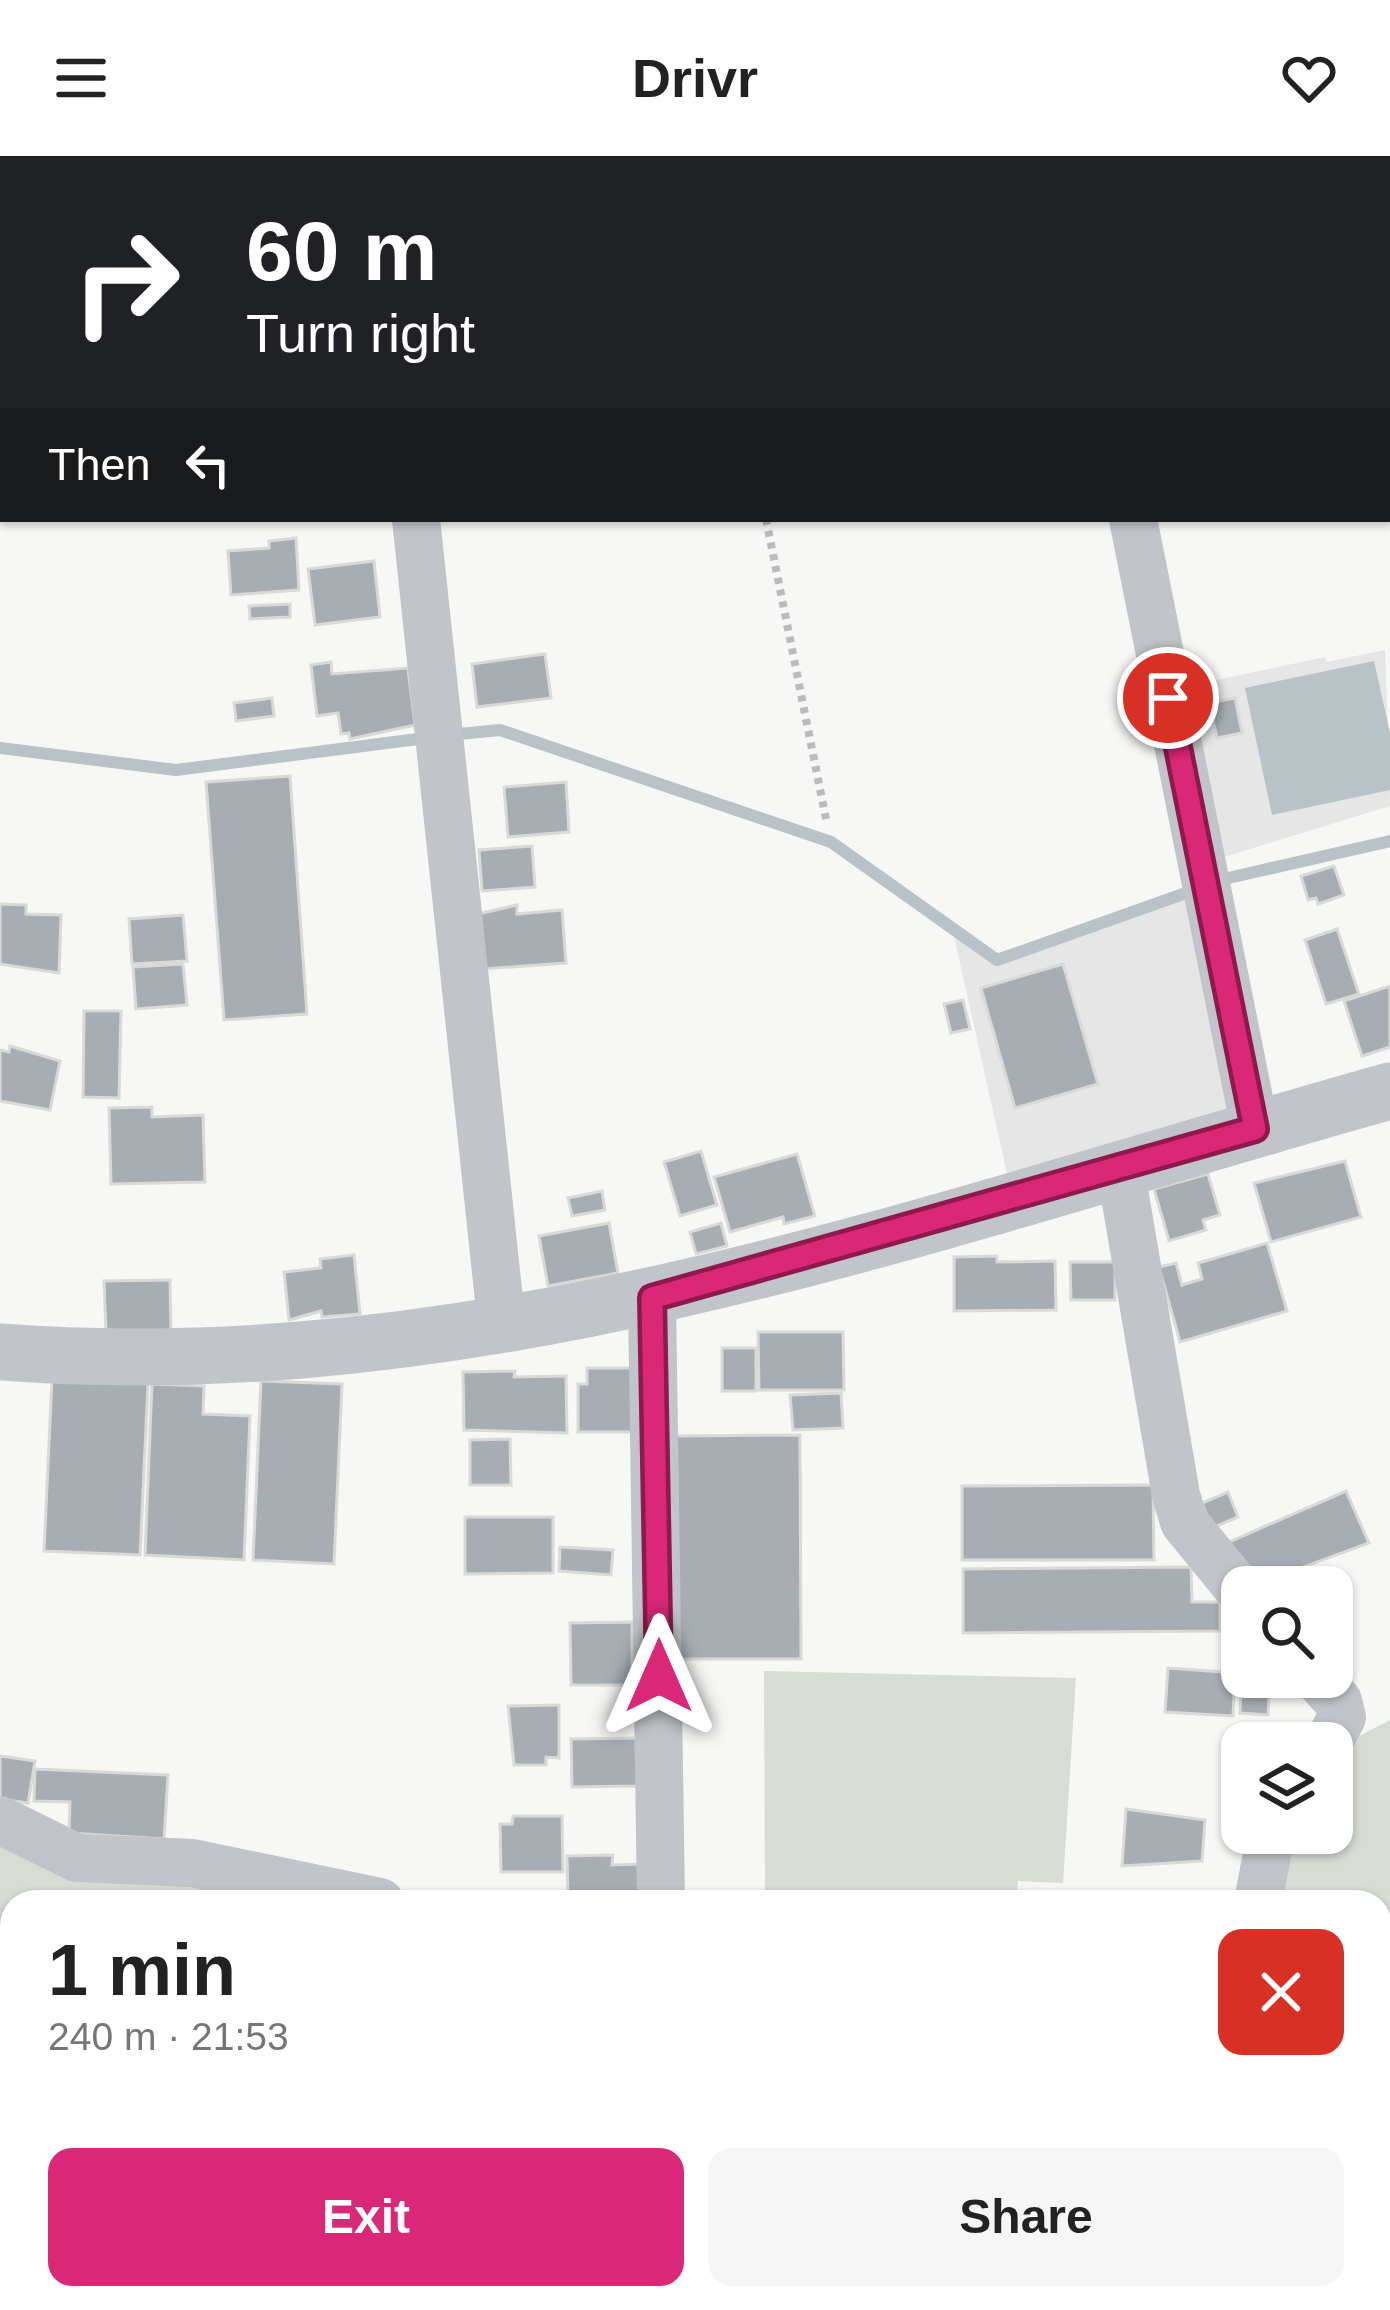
<!DOCTYPE html>
<html lang="en">
<head>
<meta charset="utf-8">
<style>
  :root { --surface:#fff; --page:#f6f6f6; --text:#222; --muted:#767676; --accent:#db2777 }
  body { margin:0; font-family:Helvetica,sans-serif; background:var(--page); color:var(--text); height:100vh; display:flex; flex-direction:column; font-size:45px; white-space:nowrap }
  * { box-sizing:border-box; margin:0 }
  p { font-size:39px; color:var(--muted) }
  .icon { flex:none; width:66px; height:66px; fill:none; stroke:currentColor; stroke-width:2; stroke-linecap:round; stroke-linejoin:round }
  .map { position:relative; flex:1; overflow:hidden }
  .drawer { position:absolute; left:0px; top:1734px; width:1392px; height:420px; display:flex; flex-direction:column; background:var(--surface); border-radius:36px 36px 0 0; box-shadow:0 3px 9px #0004 }
  .drawer>* { flex:none }
  .banner { position:absolute; left:0px; top:0px; width:1392px; height:366px; box-shadow:0 3px 9px #0004; background:#202124; color:#fff; overflow:hidden }
  .tools { position:absolute; left:1221px; top:1410px; display:grid; gap:24px }
  .tools a { display:grid; place-items:center; width:132px; height:132px; border-radius:24px; background:var(--surface); box-shadow:0 3px 9px #0004; font-size:60px }
  .pin { position:absolute; display:grid; place-items:center; width:102px; height:102px; color:#fff; margin:-51px; border:6px solid #fff; border-radius:50%; box-shadow:0 3px 12px #0007 }
  .me { position:absolute; width:132px; margin:-66px; rotate:0deg; stroke-linejoin:round; filter:drop-shadow(0 0 9px #0008) }
  .turn { display:flex; align-items:center; gap:42px; height:252px; padding:0 48px; font-size:54px }
  .turn .icon { width:156px; height:156px; stroke-width:2.5 }
  .turn b { display:block; font-size:84px; line-height:102px }
  .then { display:flex; align-items:center; height:114px; padding:0 48px; background:#0003; gap:24px; font-size:45px }
  .round { display:grid; place-items:center; flex:none; width:126px; height:126px; border-radius:24px; background:var(--page) }
  .headline { display:flex; align-items:center; justify-content:space-between; height:204px; padding:0 48px }
  h1 { font-size:72px; font-weight:800; line-height:90px }
  .primary-button { display:flex; gap:24px; margin-top:auto; padding:24px 48px }
  .primary-button a { flex:1; height:138px; border-radius:24px; background:var(--accent); color:#fff; font-size:48px; font-weight:800; line-height:138px; text-align:center }
  .primary-button a+a { background:var(--page); color:var(--text) }
  header { display:flex; justify-content:space-between; align-items:center; height:156px; padding:0 48px; background:var(--surface); font-size:54px; font-weight:800 }
  .map>svg:first-child { display:block }
  .built { fill:#e5e6e5 }
  .green { fill:#d7dcd5 }
  .water { fill:#b9c2c7 }
  .lines { fill:none; stroke-linecap:round; stroke-linejoin:round }
  .stream { stroke:#b9c2c7; stroke-width:12 }
  .building { fill:#a7adb3; stroke:#d9d9d7; stroke-width:3 }
  .path { stroke:#b9bcbe; stroke-width:8; stroke-dasharray:6 6; stroke-linecap:butt }
  .minor { stroke:#c1c4c8; stroke-width:48 }
  .tertiary { stroke:#c1c4c8; stroke-width:57 }
  .primary { stroke:#d5d9dc; stroke-width:66 }
  .route-casing { stroke:#8e194d; stroke-width:30 }
  .route { stroke:#db2777; stroke-width:21 }
</style>
</head>
<body>
<header><svg class="icon" aria-label="menu" viewBox="0 0 24 24"><path d="M4 6h16M4 12h16M4 18h16"/></svg>Drivr<svg class="icon" aria-label="heart" viewBox="0 0 24 24"><path d="M12 20l-8-8c-3-5 5-10 8-4 3-6 11-1 8 4z"/></svg></header>
<div class="map">
<svg width="1390" height="2154" viewBox="0 0 1390 2154">
  <rect width="100%" height="100%" fill="#f7f7f5"/>
  <g class="built">
    <polygon points="1385,494 1390,650 1218,703 1185,536 1199,533 1198,528 1325,501 1327,506"/>
    <polygon points="1189,742 1230,949 1223,961 1008,1022 954,780 997,810"/>
  </g>
  <g class="green">
    <polygon points="764,1515 1076,1522 1063,1727 1018,1725 1016,1746 765,1746"/>
    <polygon points="1390,1564 1390,1867 1380,1895 1380,1746 1272,1746 1286,1677 1332,1677 1332,1603 1349,1585"/>
    <polygon points="0,1680 249,1738 258,1746 12,1746 12,2142 323,2142 337,2150 493,2154 0,2154"/>
    <polygon points="825,2142 1266,2142 1259,2154 799,2154"/>
  </g>
  <polygon class="water" points="1374,505 1390,577 1390,634 1272,659 1245,532"/>
  <g class="lines">
    <g class="stream">
      <polyline points="459,578 500,574 831,686 997,804 1186,737"/>
      <polyline points="0,592 176,614 418,583"/>
      <polyline points="1224,723 1390,685"/>
    </g>
  </g>
  <g class="building">
    <polygon points="693,0 694,3 569,2 576,0"/>
    <polygon points="296,382 299,434 231,439 228,395 269,392 269,385"/>
    <polygon points="374,405 380,461 315,469 308,413"/>
    <polygon points="290,448 290,461 250,463 249,450"/>
    <polygon points="545,498 551,542 477,551 472,508"/>
    <polygon points="331,506 332,518 408,512 415,569 350,583 349,577 341,578 338,557 317,560 311,509"/>
    <polygon points="272,542 274,560 236,565 234,547"/>
    <polygon points="1235,542 1242,577 1217,582 1209,547"/>
    <polygon points="290,620 307,858 224,864 206,626"/>
    <polygon points="566,626 569,676 508,681 504,631"/>
    <polygon points="532,690 535,731 482,735 479,694"/>
    <polygon points="1334,710 1344,739 1318,748 1316,742 1308,744 1301,720"/>
    <polygon points="0,748 26,749 26,758 61,759 59,817 0,808"/>
    <polygon points="517,749 517,758 562,754 566,807 482,813 478,758"/>
    <polygon points="183,759 187,805 132,808 129,763"/>
    <polygon points="1337,773 1359,838 1326,848 1305,784"/>
    <polygon points="183,808 187,849 136,853 133,811"/>
    <polygon points="1063,808 1098,928 1015,952 981,832"/>
    <polygon points="1390,830 1390,891 1362,900 1344,845"/>
    <polygon points="963,844 970,873 951,877 944,848"/>
    <polygon points="84,855 121,855 119,942 83,941"/>
    <polygon points="10,890 60,905 50,954 0,945 0,894 9,896"/>
    <polygon points="152,951 152,961 203,959 205,1026 111,1028 109,952"/>
    <polygon points="701,995 717,1049 680,1060 664,1006"/>
    <polygon points="797,998 815,1060 784,1068 783,1061 730,1076 714,1021"/>
    <polygon points="1345,1005 1361,1061 1271,1086 1254,1027"/>
    <polygon points="1208,1018 1220,1059 1203,1064 1206,1074 1169,1085 1154,1033"/>
    <polygon points="602,1035 605,1054 572,1060 568,1042"/>
    <polygon points="609,1067 618,1117 548,1130 539,1080"/>
    <polygon points="721,1067 727,1090 696,1098 690,1076"/>
    <polygon points="1267,1087 1287,1155 1180,1186 1159,1111 1176,1107 1182,1129 1202,1123 1198,1107"/>
    <polygon points="354,1099 360,1158 322,1161 321,1155 289,1164 284,1116 321,1112 320,1103"/>
    <polygon points="997,1100 997,1106 1055,1105 1056,1154 954,1155 954,1101"/>
    <polygon points="1070,1106 1115,1106 1115,1144 1071,1144"/>
    <polygon points="170,1124 171,1175 106,1176 104,1125"/>
    <polygon points="758,1176 843,1176 844,1234 759,1234"/>
    <rect x="722" y="1192" width="34" height="43"/>
    <polygon points="587,1212 636,1212 637,1276 578,1276 578,1228 587,1228"/>
    <polygon points="515,1215 514,1221 566,1220 567,1277 464,1274 463,1216"/>
    <polygon points="52,1223 148,1227 140,1399 44,1395"/>
    <polygon points="261,1225 342,1228 334,1408 253,1404"/>
    <polygon points="152,1228 204,1230 203,1258 250,1260 244,1404 145,1399"/>
    <polygon points="841,1237 843,1272 793,1274 790,1239"/>
    <polygon points="800,1279 801,1503 676,1503 675,1280"/>
    <polygon points="510,1283 511,1329 470,1329 470,1284"/>
    <polygon points="1153,1329 1154,1404 962,1404 962,1330"/>
    <polygon points="1346,1335 1369,1387 1257,1428 1222,1389"/>
    <polygon points="1228,1336 1238,1361 1212,1372 1202,1347"/>
    <polygon points="465,1361 553,1361 553,1417 465,1418"/>
    <polygon points="560,1391 613,1394 611,1419 559,1415"/>
    <polygon points="1191,1411 1192,1446 1220,1446 1220,1475 963,1477 963,1413"/>
    <polygon points="632,1466 632,1529 571,1529 570,1467"/>
    <polygon points="1168,1512 1235,1517 1233,1560 1165,1556"/>
    <polygon points="1242,1517 1270,1521 1268,1559 1240,1557"/>
    <polygon points="559,1549 559,1602 546,1601 546,1609 514,1609 508,1550"/>
    <polygon points="636,1582 637,1630 572,1631 571,1583"/>
    <polygon points="0,1600 35,1605 28,1647 0,1643"/>
    <polygon points="35,1613 168,1619 164,1683 69,1677 70,1646 34,1645"/>
    <polygon points="1229,1636 1242,1637 1242,1667 1227,1666"/>
    <polygon points="1126,1653 1205,1664 1202,1705 1122,1710"/>
    <polygon points="513,1660 562,1660 563,1716 501,1716 500,1668 512,1668"/>
    <polygon points="613,1699 612,1709 643,1708 643,1746 568,1746 567,1700"/>
  </g>
  <g class="lines">
    <polyline class="path" points="766,363 826,663"/>
    <g class="minor">
      <polyline points="351,0 351,3"/>
      <polyline points="1054,0 1055,3"/>
      <polyline points="1230,3 1234,0"/>
      <polyline points="0,340 3,341"/>
      <polyline points="416,363 502,1172"/>
      <polyline points="1133,363 1255,973"/>
      <polyline points="1120,1011 1176,1339 1184,1366 1242,1437"/>
      <polyline points="652,1143 661,1746"/>
      <polyline points="1316,1521 1338,1545 1342,1561 1328,1587"/>
      <polyline points="0,1664 77,1702 192,1707 380,1746"/>
      <polyline points="1258,1746 1271,1677"/>
      <polyline points="615,2152 616,2142"/>
    </g>
    <path class="tertiary" d="M 0,1196 C 487,1232 929,1064 1390,935"/>
    <g class="primary">
      <polyline points="1380,1972 1390,1944"/>
      <polyline points="1289,2154 1297,2142"/>
    </g>
  </g>
  <g class="lines">
    <defs>
      <polyline id="route" points="659,1520 652,1142 1255,973 1168,542"/>
    </defs>
    <use href="#route" class="route-casing"/>
    <use href="#route" class="route"/>
  </g>
</svg>
<div class="tools">
<a><svg class="icon" aria-label="search" viewBox="0 0 24 24"><circle cx="10" cy="10" r="6"/><path d="M15 15l6 6"/></svg></a>
<a><svg class="icon" aria-label="layers" viewBox="0 0 24 24"><path d="M12 4l9 5-9 5-9-5zM3 14l9 5 9-5"/></svg></a>
</div>
<div class="pin" style="left:1168px;top:542px;background:#d93025"><svg class="icon" aria-label="arrive" viewBox="0 0 24 24"><path d="M6 21V4h12l-3 4 3 4H6"/></svg></div>
<svg class="me" style="left:659px;top:1520px" viewBox="-20 -20 40 40"><path d="M0-17L14 15 0 8-14 15z" fill="#db2777" stroke="#fff" stroke-width="4"/></svg>
<div class="banner">
<div class="turn"><svg class="icon" aria-label="right" viewBox="0 0 24 24"><path d="M7 20v-9h11M14 6l5 5-5 5"/></svg><div><b>60 m</b>Turn right</div></div>
<div class="then">Then<svg class="icon" aria-label="left" viewBox="0 0 24 24"><path d="M17 20v-9H6M10 6l-5 5 5 5"/></svg></div>
</div>
<section class="drawer">
<div class="headline"><div><h1>1 min</h1><p>240 m · 21:53</p></div><a class="round" style="background:#d93025;color:#fff"><svg class="icon" aria-label="close" viewBox="0 0 24 24"><path d="M6 6l12 12M18 6L6 18"/></svg></a></div>
<div class="primary-button"><a>Exit</a><a>Share</a></div>
</section>
</div>
</body>
</html>
